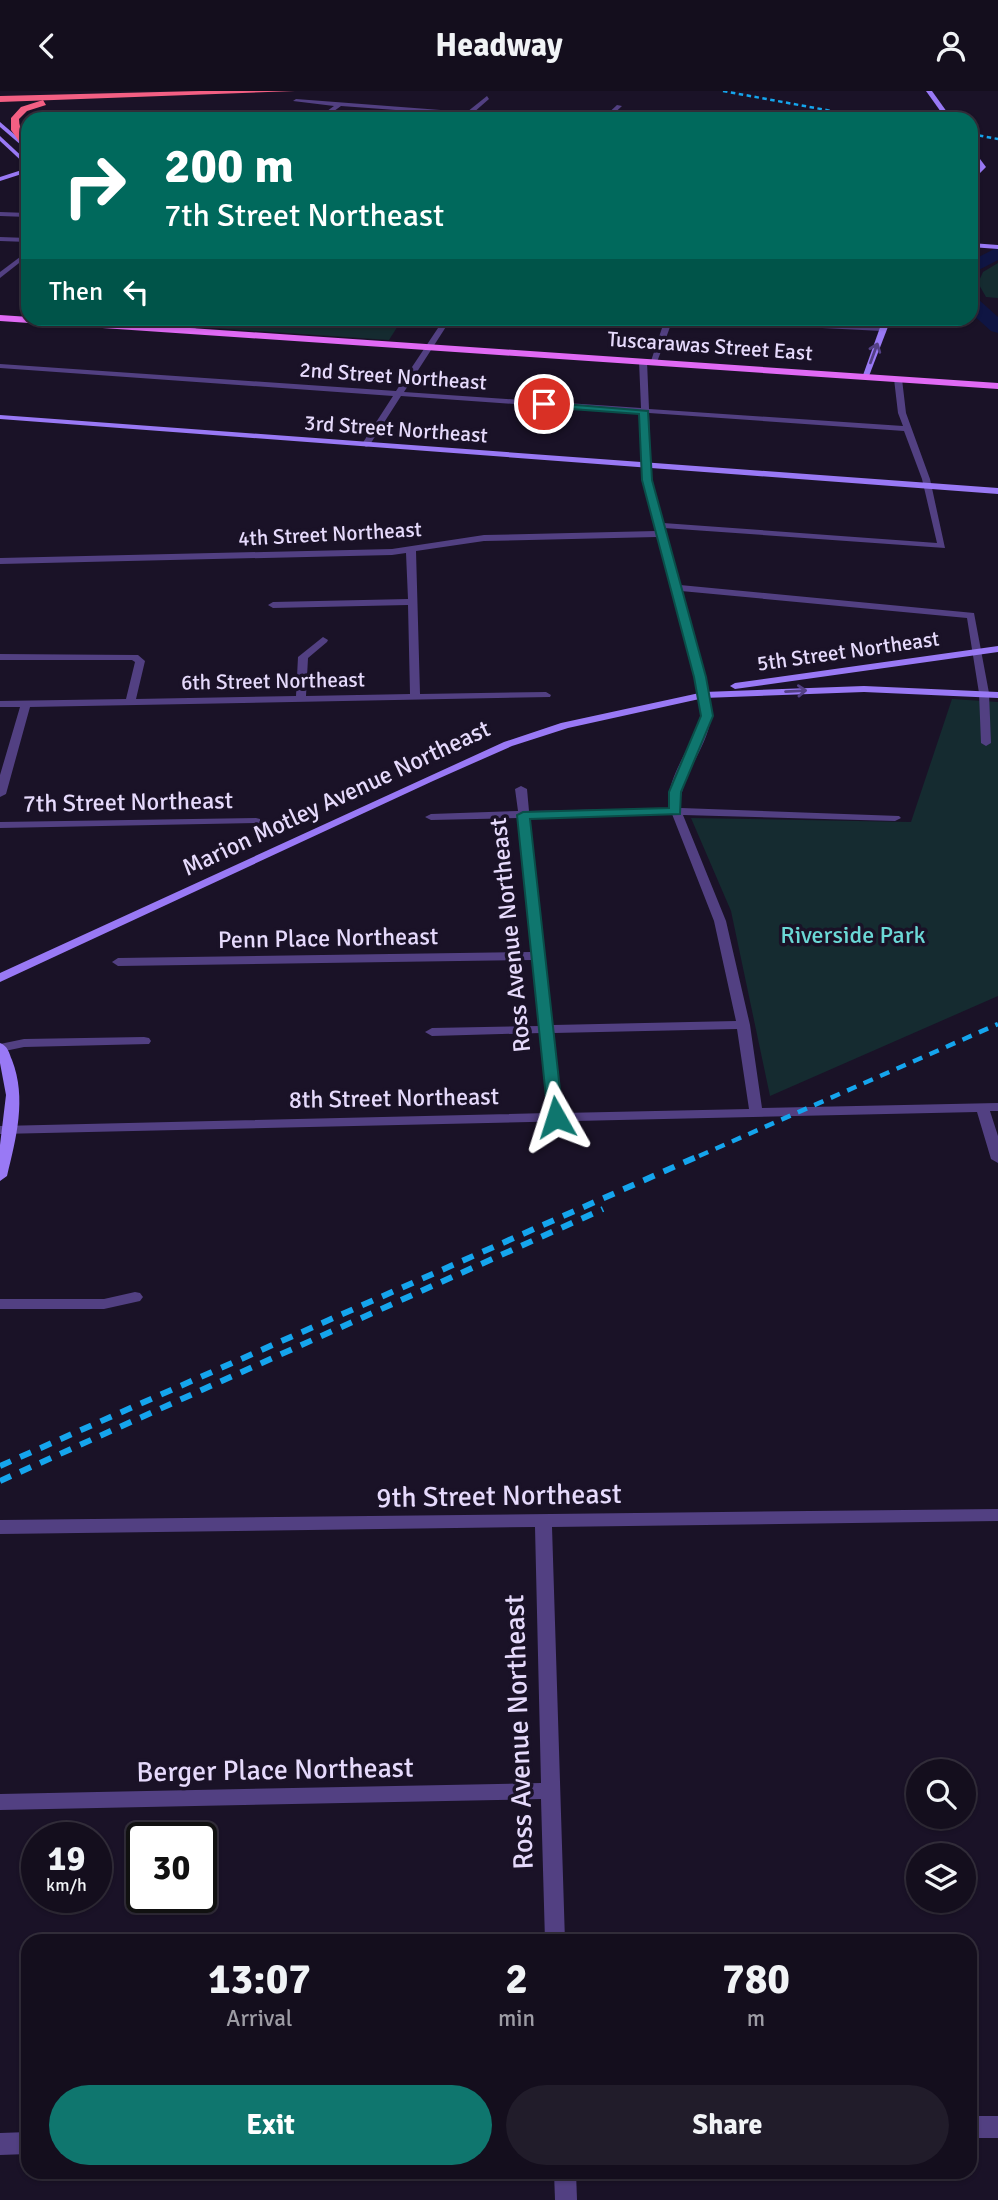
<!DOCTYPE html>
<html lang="en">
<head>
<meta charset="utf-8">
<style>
  :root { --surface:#140e1d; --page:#211c2a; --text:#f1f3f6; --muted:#9d9ca4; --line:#332e3b; --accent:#0f766e }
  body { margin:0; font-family:Signika,sans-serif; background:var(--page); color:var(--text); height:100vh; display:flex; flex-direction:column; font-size:26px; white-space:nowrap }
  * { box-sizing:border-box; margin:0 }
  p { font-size:23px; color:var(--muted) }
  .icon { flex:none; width:38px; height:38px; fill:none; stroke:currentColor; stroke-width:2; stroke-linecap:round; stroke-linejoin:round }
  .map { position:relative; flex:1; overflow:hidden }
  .details { position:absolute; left:21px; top:1843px; width:956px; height:245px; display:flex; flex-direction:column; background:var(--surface); border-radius:21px; box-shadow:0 2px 5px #0004,0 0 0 2px var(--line) }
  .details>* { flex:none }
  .banner { position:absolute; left:21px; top:21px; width:957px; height:214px; border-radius:21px; box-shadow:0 2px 5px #0004,0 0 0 2px var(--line); background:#00695c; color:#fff; overflow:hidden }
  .fabs { position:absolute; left:906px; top:1668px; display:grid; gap:14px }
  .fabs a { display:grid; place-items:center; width:70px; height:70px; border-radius:50%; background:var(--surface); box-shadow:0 2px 5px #0004,0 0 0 2px var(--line); font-size:35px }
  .speed { position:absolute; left:21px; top:1731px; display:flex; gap:14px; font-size:35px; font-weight:700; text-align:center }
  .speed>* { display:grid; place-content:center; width:91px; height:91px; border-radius:50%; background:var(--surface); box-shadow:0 2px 5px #0004,0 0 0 2px var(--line); line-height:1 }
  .speed small { font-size:18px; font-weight:400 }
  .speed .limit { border:4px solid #111; border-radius:10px; background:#fff; color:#111 }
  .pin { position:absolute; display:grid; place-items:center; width:60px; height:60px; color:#fff; margin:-30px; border:4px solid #fff; border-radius:50%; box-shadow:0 2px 7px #0007 }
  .me { position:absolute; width:77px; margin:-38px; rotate:354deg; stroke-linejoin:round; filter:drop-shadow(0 0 5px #0008) }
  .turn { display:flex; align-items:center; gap:24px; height:147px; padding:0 28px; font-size:32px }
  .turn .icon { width:91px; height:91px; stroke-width:2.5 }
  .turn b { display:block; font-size:49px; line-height:60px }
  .then { display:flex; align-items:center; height:66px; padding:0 28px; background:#0003; gap:14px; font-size:26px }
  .eta { display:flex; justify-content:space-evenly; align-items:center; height:119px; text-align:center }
  .eta b { font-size:42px; font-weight:800; line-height:49px }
  .action { display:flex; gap:14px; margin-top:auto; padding:14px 28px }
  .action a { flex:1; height:80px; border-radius:42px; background:var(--accent); color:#fff; font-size:28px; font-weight:800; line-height:80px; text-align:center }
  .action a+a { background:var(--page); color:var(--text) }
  header { display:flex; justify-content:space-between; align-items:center; height:91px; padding:0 28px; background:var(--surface); font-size:32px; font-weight:800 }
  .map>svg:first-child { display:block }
  .green { fill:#152b30 }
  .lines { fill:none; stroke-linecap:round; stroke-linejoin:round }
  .river { fill:#0f1543; fill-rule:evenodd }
  .street { fill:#524082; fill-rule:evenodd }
  .secondary { fill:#9979f5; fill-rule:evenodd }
  .primary { fill:#e06af4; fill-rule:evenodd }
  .highway { fill:#f35f83; fill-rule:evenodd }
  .rail-far2 { stroke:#15a5ed; stroke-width:2.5; stroke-dasharray:4.5 3.5; stroke-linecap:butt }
  .rail-far1 { stroke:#15a5ed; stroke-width:4.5; stroke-dasharray:10 8; stroke-linecap:butt }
  .rail { stroke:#15a5ed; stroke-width:6; stroke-dasharray:12 10; stroke-linecap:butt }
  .oneway { stroke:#534084 }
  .route { fill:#0f766e; stroke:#0a4d48; stroke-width:2 }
  .labels { text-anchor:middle; stroke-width:7; stroke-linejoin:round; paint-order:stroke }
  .far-street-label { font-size:21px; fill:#e6dafc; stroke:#1a1227 }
  .street-label { font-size:24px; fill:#e6dafc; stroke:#1a1227 }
  .park-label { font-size:24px; fill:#6bd8d6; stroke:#1a1227 }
  .near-street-label { font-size:28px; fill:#e6dafc; stroke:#1a1227 }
</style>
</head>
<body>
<header><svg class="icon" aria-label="back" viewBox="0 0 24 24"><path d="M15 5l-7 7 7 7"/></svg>Headway<svg class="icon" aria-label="person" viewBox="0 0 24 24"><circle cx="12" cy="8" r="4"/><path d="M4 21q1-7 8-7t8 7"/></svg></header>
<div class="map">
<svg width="998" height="2109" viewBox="0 0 998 2109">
  <rect width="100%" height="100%" fill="#1a1227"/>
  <g class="green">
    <polygon points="998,172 998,207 986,206 978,192 983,181"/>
    <polygon points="211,228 401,230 389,249 198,236"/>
    <polygon points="952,608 998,611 998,905 770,1005 731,820 691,727 911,731"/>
  </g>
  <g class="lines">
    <g class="river">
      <polygon points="998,156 998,169 971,183 971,170"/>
      <polygon points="971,206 978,208 998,226 998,242 991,240 971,222"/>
    </g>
    <g class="street">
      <polygon points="487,5 489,8 473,22 538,28 470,25 466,27 464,24 341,15 323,28 316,28 334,15 293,10 296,8 467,21"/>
      <polygon points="617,14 622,15 608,28 602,28"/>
      <polygon points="91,20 108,27 109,28 101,28 89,23"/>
      <polygon points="251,26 285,26 288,28 248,28"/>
      <polygon points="0,121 28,122 28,126 0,125"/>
      <polygon points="0,146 28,147 28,151 0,150"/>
      <polygon points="28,160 28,165 0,187 0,181"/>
      <polygon points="200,228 208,228 190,242 184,242 184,238"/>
      <path d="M 444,228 L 451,228 L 404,301 L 641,317 L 639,270 L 643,268 L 647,270 L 649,318 L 903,335 L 898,322 L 894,288 L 898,286 L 902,288 L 906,322 L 930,388 L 945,457 L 664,437 L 680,494 L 974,522 L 989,602 L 991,652 L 986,655 L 981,652 L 979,602 L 967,527 L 681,500 C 688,527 715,605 711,627 C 706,659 682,682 680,714 L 681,717 L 899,725 L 901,727 L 895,730 L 683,724 L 726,830 L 750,934 L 762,1017 L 998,1012 L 998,1020 L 990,1020 L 998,1045 L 998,1072 L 991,1068 L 977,1021 L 0,1043 L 0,1035 L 549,1022 L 541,942 L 432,945 L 425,941 L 432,937 L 540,935 L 533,869 L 118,875 L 112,871 L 118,867 L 532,861 L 518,727 L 431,729 L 425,726 L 431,723 L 518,720 L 515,698 L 521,695 L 527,698 L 529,720 L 669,717 C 664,685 698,651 702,616 L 657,446 L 484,450 L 416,460 L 420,603 L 546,601 L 551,604 L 550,606 L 30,616 L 6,703 L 0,706 L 0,684 L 20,616 L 0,616 L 0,610 L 126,608 L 135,571 L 132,569 L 0,569 L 0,563 L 138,564 L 145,570 L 136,608 L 296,605 L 298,566 L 323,546 L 328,549 L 327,551 L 308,567 L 306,605 L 410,603 L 408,514 L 273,517 L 268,514 L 273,511 L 408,508 L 406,462 L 392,464 L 0,473 L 0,467 L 392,458 L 484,444 L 656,440 L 643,389 L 641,322 L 401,305 L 369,355 L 366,356 L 362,353 L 393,305 L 0,277 L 0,273 L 396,300 ZM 649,322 L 904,340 L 922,388 L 937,452 L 663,432 L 651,389 ZM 672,723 L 714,830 L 736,930 L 553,934 L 530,727 ZM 737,938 L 749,1018 L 562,1022 L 554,942 Z"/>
      <polygon points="665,228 673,228 657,271 650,273"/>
      <polygon points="682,228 720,228 882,236 886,238 882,240 686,230"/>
      <polygon points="256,727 260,728 260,732 0,737 0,731"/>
      <polygon points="144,946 149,947 151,950 149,953 24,956 0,961 0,953 24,948"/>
      <polygon points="135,1201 140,1202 143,1206 140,1210 104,1218 0,1218 0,1208 104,1208"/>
      <polygon points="998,1418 998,1430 552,1436 565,1850 545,1850 541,1708 0,1719 0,1703 541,1692 535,1436 0,1443 0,1429"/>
      <rect x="970" y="2025" width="28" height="22"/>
      <polygon points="28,2041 28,2063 0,2064 0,2042"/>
      <polygon points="554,2081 576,2081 577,2109 555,2109"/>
    </g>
    <g class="secondary">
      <polygon points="926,0 932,0 952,28 946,28"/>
      <polygon points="0,31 28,55 28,60 0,36"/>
      <polygon points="0,45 28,71 28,76 0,50"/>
      <polygon points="971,56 986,76 971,91 971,85 980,76 971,63"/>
      <polygon points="28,77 28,81 0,90 0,86"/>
      <polygon points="971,152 998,154 998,158 971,156"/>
      <polygon points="883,228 891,228 869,285 862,287"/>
      <polygon points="0,324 998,397 998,403 0,328"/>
      <polygon points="998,555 998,561 735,598 730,595 735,592"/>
      <polygon points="864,595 998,601 998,607 864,601 704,607 568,637 512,655 433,690 0,891 0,882 504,651 561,632 704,601"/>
      <path d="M 0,952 C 8,955 9,962 12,969 C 27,1007 16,1048 7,1085 L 0,1090 L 0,1054 L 6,1004 L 0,972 Z"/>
    </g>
    <polygon class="primary" points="0,224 998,292 998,298 0,230"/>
    <g class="highway">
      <polygon points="200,0 295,0 0,11 0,5"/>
      <path d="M 43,9 L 46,14 L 27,20 L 19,28 C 19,41 28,47 28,60 L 25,59 L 11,39 L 11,27 L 21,16 Z"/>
    </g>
    <g class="rail-far2">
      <polyline points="723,0 875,28"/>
      <polyline points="971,43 998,48"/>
    </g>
    <polyline class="rail-far1" points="699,1065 998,933"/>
    <g class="rail">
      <polyline points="0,1375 703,1063"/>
      <polyline points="0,1390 603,1118"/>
    </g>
  </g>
  <defs><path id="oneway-shaft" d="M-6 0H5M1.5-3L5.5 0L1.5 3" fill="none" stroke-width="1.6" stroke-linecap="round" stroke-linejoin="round" transform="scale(1.75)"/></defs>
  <g class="oneway">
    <use href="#oneway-shaft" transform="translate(874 262) rotate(-70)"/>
    <use href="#oneway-shaft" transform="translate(796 600) rotate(-3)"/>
  </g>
  <polygon class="route" points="540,311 648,320 652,389 706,586 713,625 681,701 680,723 530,728 563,1026 556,1031 548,1026 517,724 523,721 669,717 669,701 701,625 694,586 642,389 639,323 544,316"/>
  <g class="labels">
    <g class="far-street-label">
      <text transform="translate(710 255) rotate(4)" y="7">Tuscarawas Street East</text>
      <text transform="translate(393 285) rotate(4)" y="7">2nd Street Northeast</text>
      <text transform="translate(396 338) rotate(4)" y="7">3rd Street Northeast</text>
      <text transform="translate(330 443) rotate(-3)" y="7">4th Street Northeast</text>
      <text transform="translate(848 560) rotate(-8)" y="7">5th Street Northeast</text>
      <text transform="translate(273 590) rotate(-1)" y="7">6th Street Northeast</text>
    </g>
    <g class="street-label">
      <text transform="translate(336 707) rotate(-25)" y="8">Marion Motley Avenue Northeast</text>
      <text transform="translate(128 711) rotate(-1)" y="8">7th Street Northeast</text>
      <text transform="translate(510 844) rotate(-96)" y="8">Ross Avenue Northeast</text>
      <text transform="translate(328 847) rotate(-1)" y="8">Penn Place Northeast</text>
      <text transform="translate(394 1007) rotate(-1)" y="8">8th Street Northeast</text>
    </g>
    <g class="park-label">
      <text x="853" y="852">Riverside Park</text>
    </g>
    <g class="near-street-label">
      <text transform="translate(499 1404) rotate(-1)" y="10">9th Street Northeast</text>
      <text transform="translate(518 1641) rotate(-92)" y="10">Ross Avenue Northeast</text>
      <text transform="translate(275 1678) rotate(-1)" y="10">Berger Place Northeast</text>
    </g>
  </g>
</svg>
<div class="fabs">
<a><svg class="icon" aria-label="search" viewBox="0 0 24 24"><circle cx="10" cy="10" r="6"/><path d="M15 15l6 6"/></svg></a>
<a><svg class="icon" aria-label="layers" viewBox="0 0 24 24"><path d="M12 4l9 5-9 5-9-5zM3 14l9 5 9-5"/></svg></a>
</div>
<div class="speed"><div>19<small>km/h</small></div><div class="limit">30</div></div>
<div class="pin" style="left:544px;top:313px;background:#d93025"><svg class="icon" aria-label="arrive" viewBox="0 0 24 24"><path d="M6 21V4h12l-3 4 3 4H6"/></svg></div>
<svg class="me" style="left:556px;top:1026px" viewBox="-20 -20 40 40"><path d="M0-17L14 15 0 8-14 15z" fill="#0f766e" stroke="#fff" stroke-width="4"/></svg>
<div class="banner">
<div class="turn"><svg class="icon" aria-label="right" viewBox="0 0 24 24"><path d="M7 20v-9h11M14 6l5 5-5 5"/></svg><div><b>200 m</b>7th Street Northeast</div></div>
<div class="then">Then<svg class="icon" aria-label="left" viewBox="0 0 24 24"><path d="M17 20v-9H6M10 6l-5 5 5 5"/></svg></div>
</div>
<section class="details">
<div class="eta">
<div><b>13:07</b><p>Arrival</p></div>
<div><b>2</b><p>min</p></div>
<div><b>780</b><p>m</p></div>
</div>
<div class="action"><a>Exit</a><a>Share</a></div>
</section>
</div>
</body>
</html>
